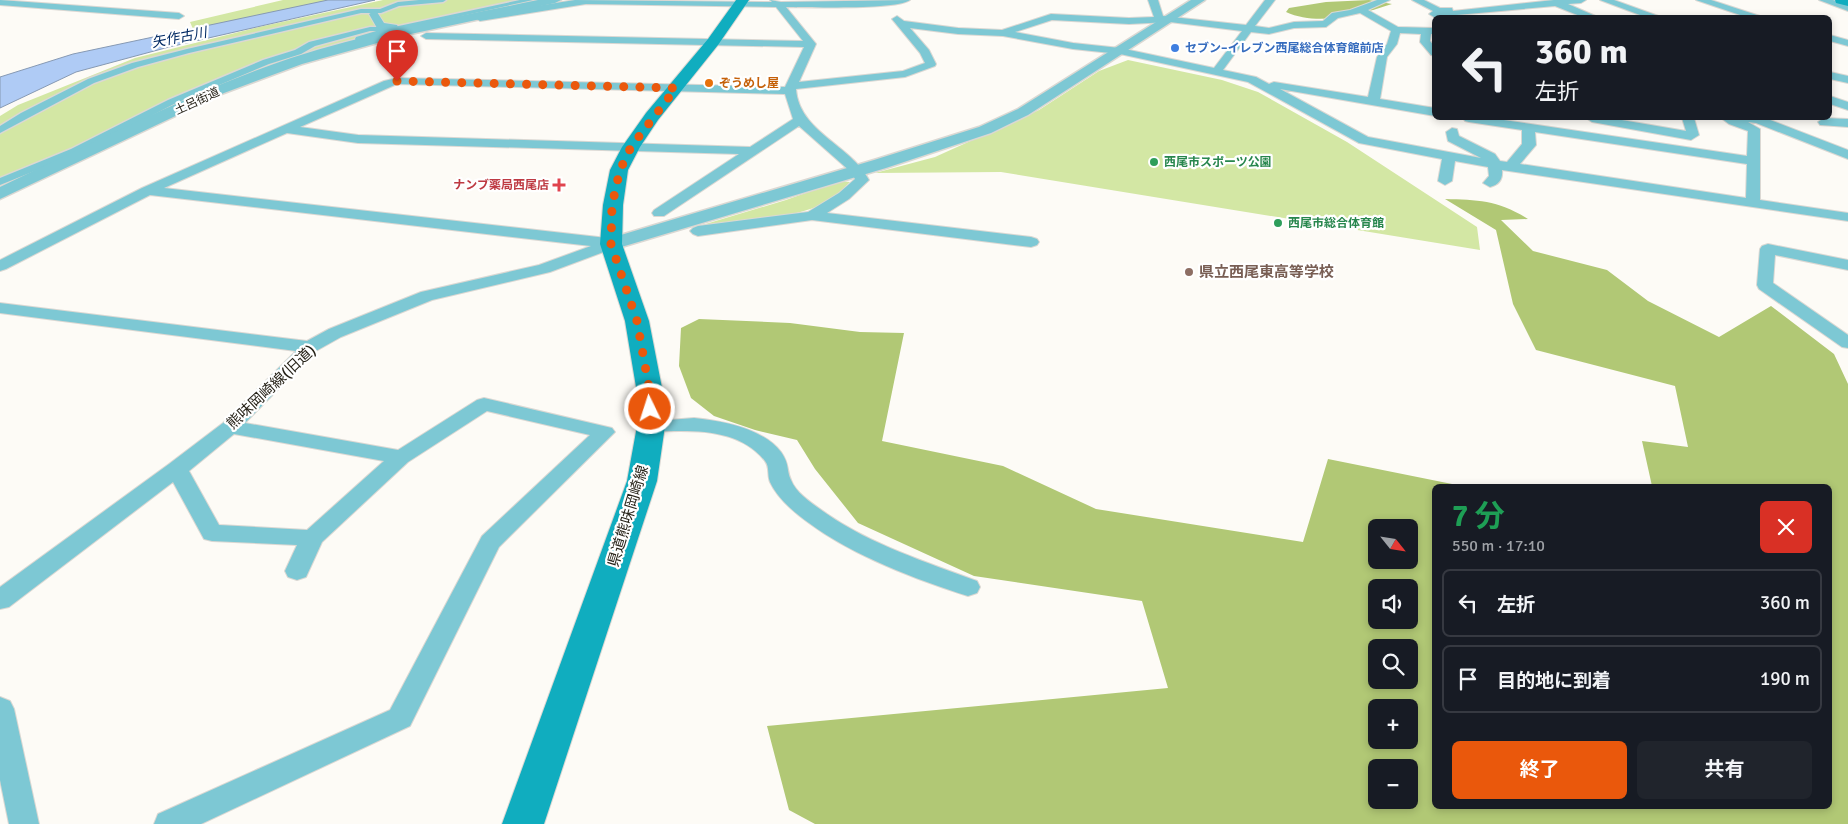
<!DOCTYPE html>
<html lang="ja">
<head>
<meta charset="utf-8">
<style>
  :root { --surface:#171b24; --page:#20242c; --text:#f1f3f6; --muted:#9ea1a6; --line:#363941; --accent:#ea580c }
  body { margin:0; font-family:Signika,"Noto Sans JP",sans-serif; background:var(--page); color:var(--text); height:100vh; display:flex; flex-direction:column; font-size:19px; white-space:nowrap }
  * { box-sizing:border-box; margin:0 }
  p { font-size:16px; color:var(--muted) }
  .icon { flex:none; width:28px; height:28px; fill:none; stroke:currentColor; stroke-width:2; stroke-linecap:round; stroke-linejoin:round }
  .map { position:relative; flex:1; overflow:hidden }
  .sheet { position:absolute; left:1432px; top:484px; width:400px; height:325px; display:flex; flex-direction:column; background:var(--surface); border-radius:8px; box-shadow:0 2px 8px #0003 }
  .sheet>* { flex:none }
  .hud { position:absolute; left:1432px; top:15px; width:400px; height:105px; border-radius:8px; box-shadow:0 2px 8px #0003; background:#171b24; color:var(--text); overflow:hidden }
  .needle { width:32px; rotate:120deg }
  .tools { position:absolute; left:1368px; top:519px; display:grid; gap:10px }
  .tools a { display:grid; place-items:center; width:50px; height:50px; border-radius:8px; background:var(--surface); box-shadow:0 2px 8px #0003; font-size:25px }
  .pin { position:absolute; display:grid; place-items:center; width:42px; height:42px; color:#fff; margin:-51px -21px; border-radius:50% 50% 50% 0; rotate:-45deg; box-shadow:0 0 5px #0007 }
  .pin .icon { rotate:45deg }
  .me { position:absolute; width:55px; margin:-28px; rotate:356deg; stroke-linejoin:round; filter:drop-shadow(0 0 4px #0008) }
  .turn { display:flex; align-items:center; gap:18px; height:105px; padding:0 20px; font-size:22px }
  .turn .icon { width:65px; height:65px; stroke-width:2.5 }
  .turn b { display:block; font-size:35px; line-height:42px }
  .round { display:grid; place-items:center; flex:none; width:52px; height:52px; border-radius:8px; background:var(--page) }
  .head { display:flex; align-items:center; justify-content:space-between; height:85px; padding:0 20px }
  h1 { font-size:30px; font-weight:700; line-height:38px; color:#1e9e55 }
  .action { display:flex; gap:10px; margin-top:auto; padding:10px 20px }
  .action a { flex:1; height:58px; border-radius:8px; background:var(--accent); color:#fff; font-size:20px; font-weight:700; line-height:58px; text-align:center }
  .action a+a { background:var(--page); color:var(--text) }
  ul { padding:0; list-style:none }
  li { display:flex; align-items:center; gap:15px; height:68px; margin:0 10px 8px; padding:0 10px; border:2px solid var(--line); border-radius:8px }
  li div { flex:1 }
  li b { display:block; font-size:19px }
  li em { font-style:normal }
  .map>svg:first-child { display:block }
  .green { fill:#d3e7a4 }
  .forest { fill:#b1c875; fill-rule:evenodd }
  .water { fill:#afcbf5; stroke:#8699b3 }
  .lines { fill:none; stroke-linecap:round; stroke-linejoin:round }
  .pedestrian-casing { stroke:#dbd8d3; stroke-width:3 }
  .minor-casing { stroke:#dbd8d3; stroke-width:2 }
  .tertiary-casing { stroke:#dbd8d3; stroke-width:3 }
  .secondary-casing { stroke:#dbd8d3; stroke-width:2 }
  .pedestrian { fill:#7dc8d4; fill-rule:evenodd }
  .minor { fill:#7dc8d4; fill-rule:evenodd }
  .tertiary { fill:#7dc8d4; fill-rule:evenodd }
  .secondary { fill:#10adbf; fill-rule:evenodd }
  .route { stroke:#ea580c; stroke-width:9; stroke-dasharray:0 16.2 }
  .shop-dot { fill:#3f7fe0; stroke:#fff; stroke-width:2 }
  .food-dot { fill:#e8710a; stroke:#fff; stroke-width:2 }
  .leisure-dot { fill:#2e9e5b; stroke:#fff; stroke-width:2 }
  .health-dot { fill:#e0444e; stroke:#fff; stroke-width:2 }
  .education-dot { fill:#8d6e63; stroke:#fff; stroke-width:2 }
  .labels { text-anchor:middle; stroke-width:4.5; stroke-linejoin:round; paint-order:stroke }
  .far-shop-label { font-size:12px; font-weight:bold; fill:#366cbe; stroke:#fff; text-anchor:start }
  .far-food-label { font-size:12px; font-weight:bold; fill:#c56008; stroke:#fff; text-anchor:start }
  .far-street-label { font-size:12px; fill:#272319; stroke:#fff }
  .far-leisure-label { font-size:12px; font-weight:bold; fill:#27864d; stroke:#fff; text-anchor:start }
  .far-health-label { font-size:12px; font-weight:bold; fill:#be3a42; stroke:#fff; text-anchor:end }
  .far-water-label { font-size:14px; font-style:italic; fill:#002963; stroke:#fff }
  .education-label { font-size:15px; font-weight:bold; fill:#785e54; stroke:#fff; text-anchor:start }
  .street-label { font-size:15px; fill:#272319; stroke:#fff }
</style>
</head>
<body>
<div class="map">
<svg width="1848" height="824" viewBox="0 0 1848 824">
  <rect width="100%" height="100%" fill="#fdfbf6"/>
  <g class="green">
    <polygon points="283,0 342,0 193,29 190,22"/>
    <polygon points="383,0 536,0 317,49 242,75 0,184 0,116 18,105 135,58 259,27"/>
    <polygon points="1128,60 1222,80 1258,92 1347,142 1477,227 1480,250 1001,172 875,173 935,157 1039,110 1099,71"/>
    <path d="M 839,181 L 850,182 C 843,188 836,198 827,202 C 789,221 740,221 699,226 L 786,200 Z"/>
  </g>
  <g class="forest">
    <path d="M 1369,0 L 1392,4 C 1361,14 1319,27 1286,12 L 1289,8 L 1326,2 Z"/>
    <path d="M 1445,199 C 1478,200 1498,200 1528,219 L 1501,220 L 1533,251 L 1607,270 L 1648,301 L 1719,337 L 1771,306 L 1834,354 L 1848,384 L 1848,824 L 815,824 L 789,810 L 767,726 L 1168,688 L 1142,601 L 974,576 L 858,523 L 815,469 L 797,440 L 755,430 L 714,416 L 691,398 L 679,366 L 681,328 L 699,319 L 790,323 L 860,332 L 904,333 L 882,441 L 1003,466 L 1096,509 L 1303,542 L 1328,459 L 1462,486 L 1435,486 L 1435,806 L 1830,806 L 1830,486 L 1652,486 L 1642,441 L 1688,447 L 1675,386 L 1536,350 L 1513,304 L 1496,230 ZM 1376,528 L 1409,528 L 1409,560 L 1376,560 ZM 1376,588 L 1409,588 L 1409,620 L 1376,620 ZM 1376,648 L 1409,648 L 1409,680 L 1376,680 ZM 1376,708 L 1409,708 L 1409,740 L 1376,740 ZM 1376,768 L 1409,768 L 1409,800 L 1376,800 Z"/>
  </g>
  <polygon class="water" points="328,0 375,0 169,47 76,72 0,108 0,77 73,54"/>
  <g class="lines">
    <defs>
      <g id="pedestrian">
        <polygon points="419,0 446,0 443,2 399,6 381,13 361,13 189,53 138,67 94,83 0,133 0,126 21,113 88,79 132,63 187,49 361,9 380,9 398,2"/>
        <polygon points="520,0 533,0 394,31 370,31 315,46 301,54 269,64 174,104 79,153 0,185 0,178 71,149 168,100 263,60 295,50 309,42 370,27 394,27"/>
      </g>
      <g id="minor">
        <polygon points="0,0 179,13 184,16 179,19 0,5"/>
        <path d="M 575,0 L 772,2 L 770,0 L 781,2 L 910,0 C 898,10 807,7 786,7 L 816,44 L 799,82 L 903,71 L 925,63 L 920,53 L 892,19 L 897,16 L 904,21 L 958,28 L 1002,30 L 1051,14 L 1129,18 L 1154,17 L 1148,0 L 1158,0 L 1163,16 L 1246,25 L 1265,0 L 1275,0 L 1255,26 L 1269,28 L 1294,22 L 1323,21 L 1332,13 L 1350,10 L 1377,0 L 1390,0 L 1368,10 L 1398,27 L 1435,28 L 1435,34 L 1431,34 L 1430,41 L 1435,47 L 1435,56 L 1431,55 L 1420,42 L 1421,34 L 1400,33 L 1397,44 L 1387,57 L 1380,99 L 1435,108 L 1435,116 L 1280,89 L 1368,137 L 1481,158 L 1448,141 L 1446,132 L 1452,128 L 1457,129 L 1459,136 L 1495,154 L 1500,161 L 1507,162 L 1522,144 L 1522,130 L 1469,122 L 1465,121 L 1463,118 L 1490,118 L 1747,156 L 1748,131 L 1729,124 L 1721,118 L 1765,118 L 1848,150 L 1848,159 L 1756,123 L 1748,122 L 1760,129 L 1760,200 L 1848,213 L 1848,221 L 1502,170 C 1503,179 1499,185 1490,187 L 1483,183 L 1489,176 L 1488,167 L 1455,161 L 1452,181 L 1445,185 L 1438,181 L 1442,159 L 1359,143 L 1248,82 L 1120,54 L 1073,49 L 1003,36 L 958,34 L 910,28 L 929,50 L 936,64 L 935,66 L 905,77 L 796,89 C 799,132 851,145 869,180 L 849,199 L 827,213 L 1031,237 L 1037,239 L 1039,242 L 1037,245 L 1031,247 L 812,220 L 698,236 L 693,234 L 690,231 L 693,228 L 698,226 L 808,212 L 839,193 L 855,179 L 851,172 L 799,126 L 664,216 L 654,216 L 652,213 L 654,210 L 739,154 L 358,143 L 287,133 L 164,188 L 607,238 L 617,241 L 619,244 L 617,247 L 550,272 L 432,300 L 341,337 L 316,351 L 245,423 L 398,450 L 477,400 L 484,398 L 612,428 L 615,432 L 499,547 L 410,726 L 201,824 L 154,824 L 158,814 L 390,710 L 482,536 L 590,435 L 487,411 L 408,462 L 322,542 L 306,577 L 297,580 L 288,577 L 285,571 L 297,545 L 212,541 L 204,539 L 173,482 L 9,607 L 0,609 L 0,587 L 169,464 L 223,423 L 296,351 L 0,313 L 0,303 L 307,341 L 329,329 L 421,292 L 539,265 L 591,246 L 150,195 L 6,269 L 0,271 L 0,260 L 142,188 L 384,81 L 397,78 L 785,87 L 804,47 L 426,39 L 421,36 L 426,33 L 803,41 L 776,7 L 586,4 L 480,21 L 475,18 L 480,15 ZM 1360,13 L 1391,31 L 1387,44 L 1377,57 L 1368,97 L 1274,82 L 1269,84 L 1256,77 L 1223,70 L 1251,32 L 1269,34 L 1294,28 L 1326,27 L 1338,18 ZM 1052,20 L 1129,24 L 1170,22 L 1242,31 L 1214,68 L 1120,48 L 1073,43 L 1015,32 ZM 397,84 L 785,94 L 793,119 L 750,147 L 358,135 L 300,127 ZM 1535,132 L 1747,164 L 1746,198 L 1520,164 L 1536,145 ZM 234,434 L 384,461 L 307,530 L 219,525 L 189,471 Z"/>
        <polygon points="1412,0 1424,0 1440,8 1452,8 1453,11 1554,0 1586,0 1581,3 1568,4 1600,18 1585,18 1555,6 1434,17 1429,14 1433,11"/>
        <polygon points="1600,0 1614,0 1664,18 1648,18"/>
        <polygon points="1696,0 1711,0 1766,18 1749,18"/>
        <polygon points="1819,0 1833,0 1848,5 1848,11"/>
        <polygon points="374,11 377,12 384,23 397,25 399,29 398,31 360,42 356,41 355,39 356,37 383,29 377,28 369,14"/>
        <polygon points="1830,35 1848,40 1848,46 1830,41"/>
        <polygon points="1830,72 1848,76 1848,83 1830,79"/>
        <polygon points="1830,96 1848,102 1848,110 1830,104"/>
        <polygon points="1586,118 1610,118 1686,131 1682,118 1694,118 1699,135 1691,140 1592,122"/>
        <polygon points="1824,118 1848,119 1848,127 1820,125 1818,122"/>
        <polygon points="1768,244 1848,260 1848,270 1775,255 1773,283 1848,335 1848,348 1842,347 1759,289 1757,285 1760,249 1762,246"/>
        <path d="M 694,418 C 723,421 762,428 781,452 C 790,465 786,469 791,480 C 796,494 816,506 827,514 C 872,545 926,562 977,581 L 980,587 L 977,593 L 968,596 C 917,580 852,555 809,523 C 795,513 778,499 770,482 C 767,475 770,467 765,461 C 739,427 688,430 651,432 L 644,430 L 641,426 L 644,422 Z"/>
        <polygon points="0,697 10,701 14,709 39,824 9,824 0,780"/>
      </g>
      <g id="tertiary">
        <path d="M 538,0 L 561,0 L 555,3 L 406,35 L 302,64 L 224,93 L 0,199 L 0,187 C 96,142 191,92 291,58 C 371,32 456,17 538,0 Z"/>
        <polygon points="1191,0 1205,0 1028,115 991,133 886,168 618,248 611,250 604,248 601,244 604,240 874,160 979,127 1018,109"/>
      </g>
      <g id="secondary">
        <polygon points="736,0 749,0 718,45 658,120 640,147 628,170 623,205 622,244 649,321 663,393 665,426 657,481 544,824 502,824 627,481 637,426 637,393 625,321 600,244 603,205 610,170 622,147 646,113 708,39"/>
        <polygon points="1835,0 1848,0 1848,6 1836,3"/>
      </g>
    </defs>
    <use href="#pedestrian" class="pedestrian-casing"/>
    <use href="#minor" class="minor-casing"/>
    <use href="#tertiary" class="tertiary-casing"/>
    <use href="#secondary" class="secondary-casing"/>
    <use href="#pedestrian" class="pedestrian"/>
    <use href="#minor" class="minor"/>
    <use href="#tertiary" class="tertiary"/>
    <use href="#secondary" class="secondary"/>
  </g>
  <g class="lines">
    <polyline class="route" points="397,81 676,88 631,147 620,170 612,205 611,244 637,321 650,393 650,409"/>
  </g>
  <circle class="shop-dot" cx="1175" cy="48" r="5"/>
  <circle class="food-dot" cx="709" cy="83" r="5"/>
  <g class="leisure-dot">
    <circle cx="1154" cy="162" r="5"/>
    <circle cx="1278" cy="223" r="5"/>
  </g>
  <path class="health-dot" d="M556.5 177.5h5v5h5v5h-5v5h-5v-5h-5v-5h5z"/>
  <circle class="education-dot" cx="1189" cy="272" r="5"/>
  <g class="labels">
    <g class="far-shop-label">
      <text x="1185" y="52">セブン−イレブン西尾総合体育館前店</text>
    </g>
    <g class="far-food-label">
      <text x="719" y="87">ぞうめし屋</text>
    </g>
    <g class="far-street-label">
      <text transform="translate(197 101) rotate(-25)" y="4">土呂街道</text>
    </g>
    <g class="far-leisure-label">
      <text x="1164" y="166">西尾市スポーツ公園</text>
      <text x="1288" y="227">西尾市総合体育館</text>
    </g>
    <g class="far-health-label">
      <text x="549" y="189">ナンブ薬局西尾店</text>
    </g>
    <g class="far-water-label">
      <text transform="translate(179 37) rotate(-11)" y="5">矢作古川</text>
    </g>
    <g class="education-label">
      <text x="1199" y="277">県立西尾東高等学校</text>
    </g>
    <g class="street-label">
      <text transform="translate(271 387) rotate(-43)" y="5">熊味岡崎線(旧道)</text>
      <text transform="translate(628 516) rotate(-73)" y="5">県道熊味岡崎線</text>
    </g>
  </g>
</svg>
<div class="tools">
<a><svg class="needle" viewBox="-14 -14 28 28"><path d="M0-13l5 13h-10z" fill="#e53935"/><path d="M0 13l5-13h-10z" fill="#9ea1a6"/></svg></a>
<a><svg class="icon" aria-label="sound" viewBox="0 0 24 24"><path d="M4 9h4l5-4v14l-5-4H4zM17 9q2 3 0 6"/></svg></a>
<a><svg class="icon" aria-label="search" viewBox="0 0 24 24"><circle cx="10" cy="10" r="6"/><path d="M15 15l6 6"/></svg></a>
<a>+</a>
<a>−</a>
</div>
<div class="pin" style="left:397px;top:81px;background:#d93025"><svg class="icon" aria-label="arrive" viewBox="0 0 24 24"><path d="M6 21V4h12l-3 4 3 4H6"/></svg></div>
<svg class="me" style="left:650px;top:409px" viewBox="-20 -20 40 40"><circle r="17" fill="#ea580c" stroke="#fff" stroke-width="3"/><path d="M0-11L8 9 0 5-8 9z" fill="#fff"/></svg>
<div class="hud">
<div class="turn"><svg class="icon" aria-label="left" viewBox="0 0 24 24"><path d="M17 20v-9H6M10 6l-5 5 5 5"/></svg><div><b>360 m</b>左折</div></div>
</div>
<section class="sheet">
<div class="head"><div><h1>7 分</h1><p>550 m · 17:10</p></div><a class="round" style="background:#d93025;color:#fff"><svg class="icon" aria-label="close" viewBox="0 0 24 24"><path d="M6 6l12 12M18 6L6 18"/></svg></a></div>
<ul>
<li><svg class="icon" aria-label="left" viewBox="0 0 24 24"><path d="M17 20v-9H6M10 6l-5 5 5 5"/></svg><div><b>左折</b></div><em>360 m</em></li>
<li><svg class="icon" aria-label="arrive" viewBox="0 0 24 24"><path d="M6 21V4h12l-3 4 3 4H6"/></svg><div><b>目的地に到着</b></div><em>190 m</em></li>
</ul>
<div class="action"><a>終了</a><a>共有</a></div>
</section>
</div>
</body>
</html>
